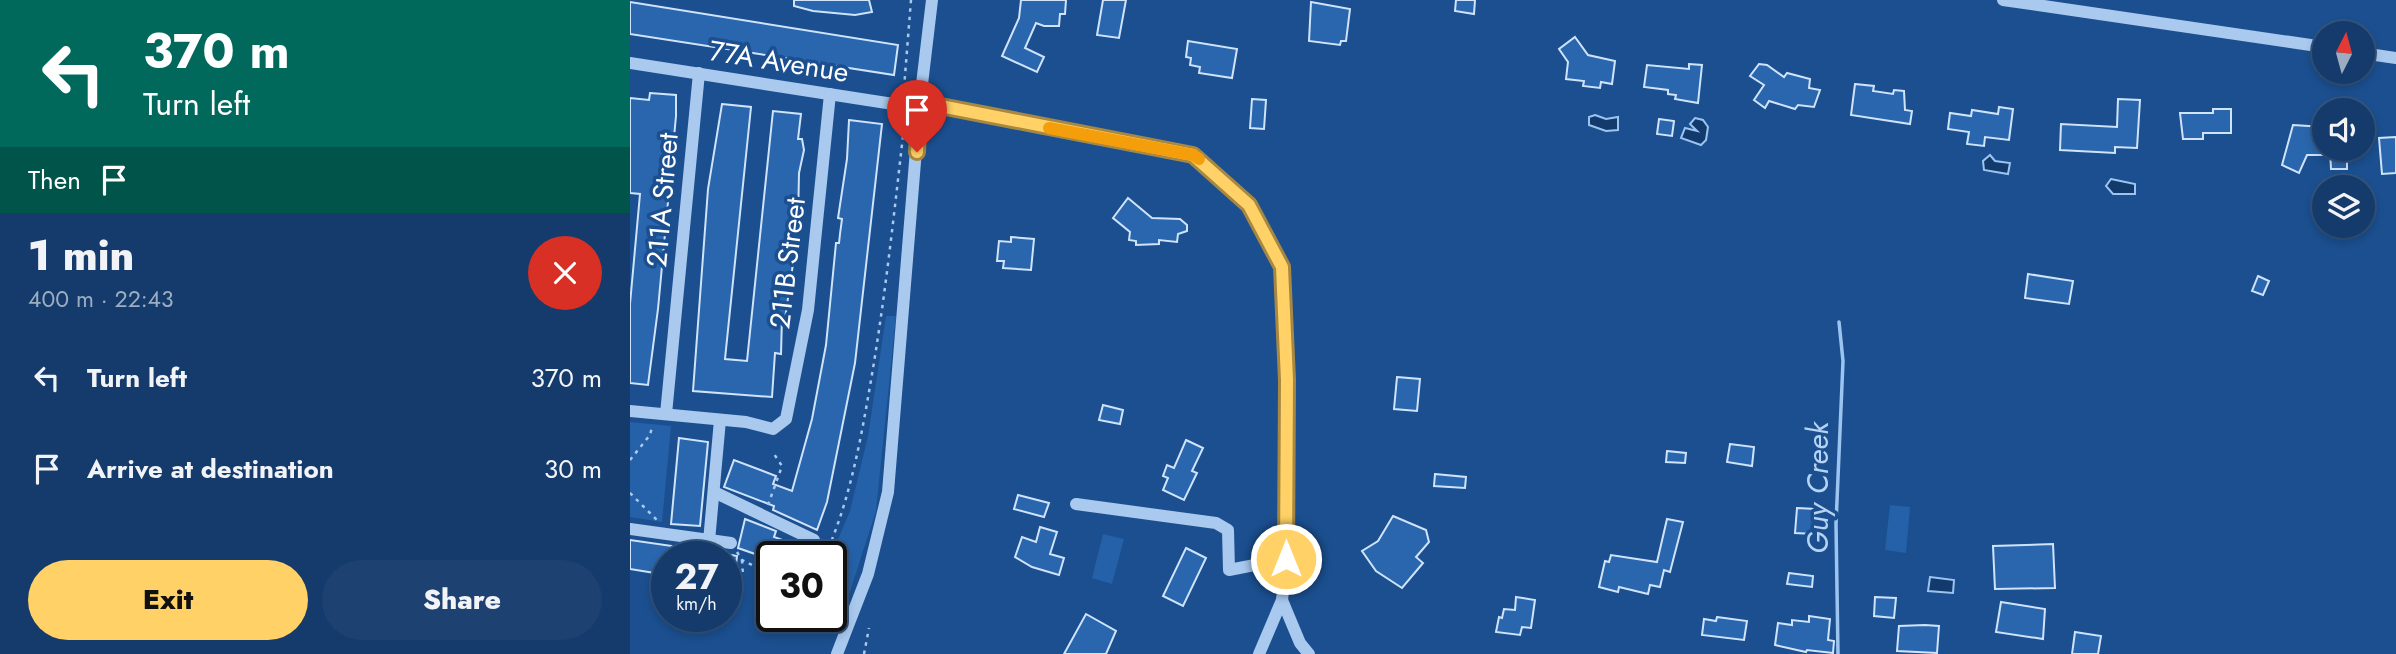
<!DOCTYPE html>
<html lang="en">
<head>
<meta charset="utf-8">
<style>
  :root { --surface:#143b6b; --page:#1d4271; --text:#f1f3f6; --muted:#9dadc1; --line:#33557e; --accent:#ffd166 }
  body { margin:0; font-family:Jost,sans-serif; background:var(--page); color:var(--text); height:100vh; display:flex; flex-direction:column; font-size:26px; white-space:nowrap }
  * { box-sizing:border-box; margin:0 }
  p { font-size:23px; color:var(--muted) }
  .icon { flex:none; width:38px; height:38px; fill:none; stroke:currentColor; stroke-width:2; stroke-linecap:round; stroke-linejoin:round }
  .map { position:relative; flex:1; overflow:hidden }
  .sheet { display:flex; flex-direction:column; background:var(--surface); width:630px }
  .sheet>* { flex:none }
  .banner { background:#00695c; color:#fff; overflow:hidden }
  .needle { width:46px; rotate:6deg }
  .fabs { position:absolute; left:1682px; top:21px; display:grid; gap:14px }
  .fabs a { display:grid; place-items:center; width:63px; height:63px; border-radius:50%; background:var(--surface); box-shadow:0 4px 10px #0003,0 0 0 2px var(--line); font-size:35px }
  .speed { position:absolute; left:21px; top:541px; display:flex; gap:14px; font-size:35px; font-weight:700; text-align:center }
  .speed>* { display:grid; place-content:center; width:91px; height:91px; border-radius:50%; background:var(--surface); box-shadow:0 4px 10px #0003,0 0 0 2px var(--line); line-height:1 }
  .speed small { font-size:18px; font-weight:400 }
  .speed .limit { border:4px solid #111; border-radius:10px; background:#fff; color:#111 }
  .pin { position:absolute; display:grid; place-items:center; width:60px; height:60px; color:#fff; margin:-72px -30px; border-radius:50% 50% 50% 0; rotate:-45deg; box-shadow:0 0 7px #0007 }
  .pin .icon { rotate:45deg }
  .me { position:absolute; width:77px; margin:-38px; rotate:0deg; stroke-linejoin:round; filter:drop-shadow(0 0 5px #0008) }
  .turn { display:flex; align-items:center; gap:24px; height:147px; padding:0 28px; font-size:32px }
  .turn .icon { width:91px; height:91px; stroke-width:2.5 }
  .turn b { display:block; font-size:49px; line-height:60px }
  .then { display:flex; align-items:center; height:66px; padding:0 28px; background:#0003; gap:14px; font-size:26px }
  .round { display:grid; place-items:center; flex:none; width:74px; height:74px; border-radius:37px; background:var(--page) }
  .head { display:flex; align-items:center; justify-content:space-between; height:119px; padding:0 28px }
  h1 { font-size:42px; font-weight:800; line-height:52px }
  .cta { display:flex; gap:14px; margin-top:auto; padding:14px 28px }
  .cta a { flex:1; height:80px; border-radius:42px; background:var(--accent); color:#111; font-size:28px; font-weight:800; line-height:80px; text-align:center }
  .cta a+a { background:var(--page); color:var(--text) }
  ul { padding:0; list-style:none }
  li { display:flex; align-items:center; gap:21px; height:91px; padding:0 28px }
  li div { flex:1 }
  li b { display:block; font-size:26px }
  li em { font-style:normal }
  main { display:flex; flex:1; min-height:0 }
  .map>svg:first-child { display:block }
  .green { fill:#2461a8 }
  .water { fill:#123a6d; stroke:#9cc4f0; stroke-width:2 }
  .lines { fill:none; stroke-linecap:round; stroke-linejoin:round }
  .stream { stroke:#9cc4f0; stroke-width:3.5 }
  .building { fill:#2a66ad; stroke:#cfe3fa; stroke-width:2 }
  .path { stroke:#a9c9ee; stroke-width:2.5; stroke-dasharray:3.5 5; stroke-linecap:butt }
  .minor { stroke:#a9c9ee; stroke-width:12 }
  .route-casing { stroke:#a68842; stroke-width:18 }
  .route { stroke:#ffd166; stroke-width:12 }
  .slow { stroke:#f59e0b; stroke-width:12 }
  .labels { text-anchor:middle; stroke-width:7; stroke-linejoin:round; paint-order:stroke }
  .street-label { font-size:28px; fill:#fff; stroke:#1b4f8f }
  .water-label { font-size:30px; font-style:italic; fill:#b5d3f5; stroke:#1b4f8f }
</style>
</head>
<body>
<main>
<section class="sheet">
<div class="banner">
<div class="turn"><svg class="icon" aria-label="left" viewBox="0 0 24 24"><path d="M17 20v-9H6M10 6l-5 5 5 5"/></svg><div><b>370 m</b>Turn left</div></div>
<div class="then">Then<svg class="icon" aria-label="arrive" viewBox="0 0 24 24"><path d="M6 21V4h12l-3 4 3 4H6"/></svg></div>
</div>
<div class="head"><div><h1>1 min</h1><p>400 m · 22:43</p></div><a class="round" style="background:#d93025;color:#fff"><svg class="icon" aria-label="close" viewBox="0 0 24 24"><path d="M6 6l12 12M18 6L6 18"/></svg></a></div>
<ul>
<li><svg class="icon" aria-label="left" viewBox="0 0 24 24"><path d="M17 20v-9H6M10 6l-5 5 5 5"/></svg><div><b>Turn left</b></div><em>370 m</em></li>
<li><svg class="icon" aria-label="arrive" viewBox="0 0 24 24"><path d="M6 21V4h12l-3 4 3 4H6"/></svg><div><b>Arrive at destination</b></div><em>30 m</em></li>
</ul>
<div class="cta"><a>Exit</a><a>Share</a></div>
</section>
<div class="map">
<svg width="1766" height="654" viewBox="0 0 1766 654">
  <rect width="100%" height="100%" fill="#1b4f8f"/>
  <g class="green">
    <polygon points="256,316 266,316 246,511 215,607 201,604 201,556 220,511 238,436"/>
    <polygon points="0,422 41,426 32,522 0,517"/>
    <polygon points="1260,505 1280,507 1276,553 1255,550"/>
    <polygon points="473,534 494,539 482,584 462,578"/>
  </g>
  <g class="water">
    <polygon points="965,115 976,119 988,117 988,130 976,131 959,125 959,117"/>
    <polygon points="1065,118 1073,120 1078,127 1076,140 1071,145 1051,138 1055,128 1067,131 1060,124"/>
    <polygon points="1360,155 1365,161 1380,163 1378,174 1354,170 1353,161"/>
    <polygon points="1481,179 1505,184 1505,194 1483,194 1476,186"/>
    <polygon points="1300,577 1324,580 1323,593 1298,591"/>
  </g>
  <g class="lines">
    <polyline class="stream" points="1208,654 1206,524 1213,361 1209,322"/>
  </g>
  <g class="building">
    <polygon points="164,0 239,0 242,12 225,15 183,11 164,6"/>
    <polygon points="391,0 436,0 435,14 430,14 429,26 414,26 406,23 395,48 414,57 407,72 372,56 389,18"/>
    <polygon points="473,0 496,0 489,38 467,35"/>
    <polygon points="826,0 845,0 844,14 825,11"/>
    <polygon points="0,2 268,45 264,75 0,34"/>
    <polygon points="681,2 720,9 716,41 711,41 710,45 679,41"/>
    <polygon points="945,37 958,55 985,61 982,84 971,82 970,88 953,86 954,81 936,79 938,62 929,49"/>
    <polygon points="558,41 607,49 602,78 569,73 570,67 560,65 561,58 556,57"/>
    <polygon points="1059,64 1072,65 1068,103 1045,99 1046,95 1038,94 1038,90 1014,87 1017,65 1059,69"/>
    <polygon points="1129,64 1137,65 1154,77 1157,73 1180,79 1179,88 1190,90 1184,107 1168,105 1165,109 1139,101 1135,108 1124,100 1134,85 1120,76"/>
    <polygon points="1225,84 1244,86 1243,91 1263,94 1264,90 1274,91 1275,110 1282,111 1280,124 1221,115"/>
    <polygon points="20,93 46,95 46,116 28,309 18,385 0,383 0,304 10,194 0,193 0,98 19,100"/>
    <polygon points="622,99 636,100 634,129 620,128"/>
    <polygon points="1488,99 1510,100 1507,148 1485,147 1485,153 1430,150 1431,124 1487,127"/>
    <polygon points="92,104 121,107 95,359 117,361 143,111 171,114 168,139 172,139 174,150 169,173 168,222 163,222 161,246 165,247 164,257 155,319 152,318 151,354 145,353 142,397 63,391 78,189"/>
    <polygon points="1369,107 1383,109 1379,140 1355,137 1354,146 1337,144 1339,132 1318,129 1320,113 1341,116 1342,110 1368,114"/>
    <polygon points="1583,109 1601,109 1601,133 1573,133 1573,139 1553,139 1550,113 1583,113"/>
    <polygon points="1029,119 1044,121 1042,136 1027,134"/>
    <polygon points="219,120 252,124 225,363 197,502 187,530 143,510 144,506 94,487 104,460 146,476 143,484 162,491 182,419 196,345 206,243 209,243 210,234 212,219 208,218 217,159"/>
    <polygon points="1663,125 1694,127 1694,155 1677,155 1669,173 1652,165"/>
    <polygon points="1766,137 1766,173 1752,174 1749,138"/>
    <polygon points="1700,149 1717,149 1717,169 1701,169"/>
    <polygon points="498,198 522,218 550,219 557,225 557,231 548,234 547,242 529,240 529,244 506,245 506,241 499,240 500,232 483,218"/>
    <polygon points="381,237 404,239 401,270 373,268 374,261 367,261 369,241 381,242"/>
    <polygon points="1398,274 1443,281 1439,304 1395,298"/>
    <polygon points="1628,276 1639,281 1633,295 1622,291"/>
    <polygon points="767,377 790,379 787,411 764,409"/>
    <polygon points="473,405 493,410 490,424 469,420"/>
    <polygon points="49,438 78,442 70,526 41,524"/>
    <polygon points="556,440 573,448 562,471 567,473 554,500 533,490 538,478 533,476 537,465 544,468"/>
    <polygon points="1100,444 1124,447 1122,466 1097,462"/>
    <polygon points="1037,451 1056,453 1055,463 1036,462"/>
    <polygon points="805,474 836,477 835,488 804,486"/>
    <polygon points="388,495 419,503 414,517 384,509"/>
    <polygon points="1167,508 1186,509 1184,534 1165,533"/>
    <polygon points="763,516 796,530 799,542 786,557 793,563 772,588 746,571 732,551 748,541"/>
    <polygon points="115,519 146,531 144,537 197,556 142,556 142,560 108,548"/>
    <polygon points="1037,519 1053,522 1040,572 1034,570 1030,587 1020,585 1018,594 989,587 988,592 969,587 975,561 979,562 981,555 1027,562"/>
    <polygon points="410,527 427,532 420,554 434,558 429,575 402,567 385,557 392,537 406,542"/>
    <polygon points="0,540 70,550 69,556 37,556 37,575 0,569"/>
    <polygon points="1423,544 1425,588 1365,589 1363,546"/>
    <polygon points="556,548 576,558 553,606 533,596"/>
    <polygon points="96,554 107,556 103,590 96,590"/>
    <polygon points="1159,573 1183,576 1182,587 1157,584"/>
    <polygon points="886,597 905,600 901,628 892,627 890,635 866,632 869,617 872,618 874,609 885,610"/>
    <polygon points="1245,597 1266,598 1264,618 1244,616"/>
    <polygon points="1371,602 1415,609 1413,639 1366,632"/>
    <polygon points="456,614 486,631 476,654 434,654"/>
    <polygon points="1179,616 1200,619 1198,640 1204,641 1203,653 1177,650 1176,652 1145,645 1148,623 1162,625 1162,620 1179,622"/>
    <polygon points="1087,617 1117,621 1114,640 1072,635 1074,619 1086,621"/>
    <polygon points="1295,625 1309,626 1307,653 1267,651 1269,626"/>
    <polygon points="1445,632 1471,636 1468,654 1442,654"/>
  </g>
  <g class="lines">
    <g class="path">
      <polyline points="274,88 281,0"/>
      <polyline points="0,460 20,435 22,427"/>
      <polyline points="0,493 29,522"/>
      <polyline points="138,505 152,466 144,454"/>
      <polyline points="107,552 112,560 142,575"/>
      <path d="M 195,556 C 219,503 230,444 240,386 C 255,300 264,214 274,127"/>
      <polyline points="112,560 113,576"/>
      <polyline points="234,654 239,628"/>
    </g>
    <g class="minor">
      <polyline points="1373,0 1694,47"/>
      <polyline points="1732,53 1766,58"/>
      <polyline points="0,63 276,106 290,101"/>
      <polyline points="290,101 563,155 619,205 652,267 657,380 656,563 652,600 629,654"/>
      <polyline points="0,411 116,422 143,429 156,419 178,310 200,94"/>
      <polyline points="36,414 69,73"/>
      <polyline points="84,492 184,540"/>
      <polyline points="446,504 586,523 598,530 599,570 656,559"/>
      <polyline points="0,529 101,543"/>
      <polyline points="79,541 90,420"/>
      <polyline points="652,600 670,643 679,654"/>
      <polyline points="207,654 238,574 258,492 290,101 302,0"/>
    </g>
  </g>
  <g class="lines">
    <defs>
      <polyline id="route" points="287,152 290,102 563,155 619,205 652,267 657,380 656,559"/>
    </defs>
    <use href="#route" class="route-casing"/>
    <use href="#route" class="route"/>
    <polyline class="slow" points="419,128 563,155 569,159"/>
  </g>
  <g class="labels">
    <g class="street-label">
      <text transform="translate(149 61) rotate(9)" y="10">77A Avenue</text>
      <text transform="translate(32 200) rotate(-85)" y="10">211A Street</text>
      <text transform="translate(157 263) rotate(-83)" y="10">211B Street</text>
    </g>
    <g class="water-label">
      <text transform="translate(1188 488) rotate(-90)" y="10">Guy Creek</text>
    </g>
  </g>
</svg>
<div class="fabs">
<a><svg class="needle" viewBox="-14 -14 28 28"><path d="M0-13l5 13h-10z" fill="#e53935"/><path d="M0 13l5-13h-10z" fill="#9dadc1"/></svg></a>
<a><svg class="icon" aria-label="sound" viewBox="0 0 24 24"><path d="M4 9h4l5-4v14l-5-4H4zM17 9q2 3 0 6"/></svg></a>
<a><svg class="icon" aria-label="layers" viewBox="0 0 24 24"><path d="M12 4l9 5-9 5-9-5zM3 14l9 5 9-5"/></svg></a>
</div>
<div class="speed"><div>27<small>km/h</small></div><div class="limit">30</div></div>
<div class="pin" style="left:287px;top:152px;background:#d93025"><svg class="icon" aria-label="arrive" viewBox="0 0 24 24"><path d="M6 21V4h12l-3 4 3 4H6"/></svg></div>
<svg class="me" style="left:656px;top:559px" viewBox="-20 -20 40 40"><circle r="17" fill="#ffd166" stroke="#fff" stroke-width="3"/><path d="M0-11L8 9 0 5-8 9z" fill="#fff"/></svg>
</div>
</main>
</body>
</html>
